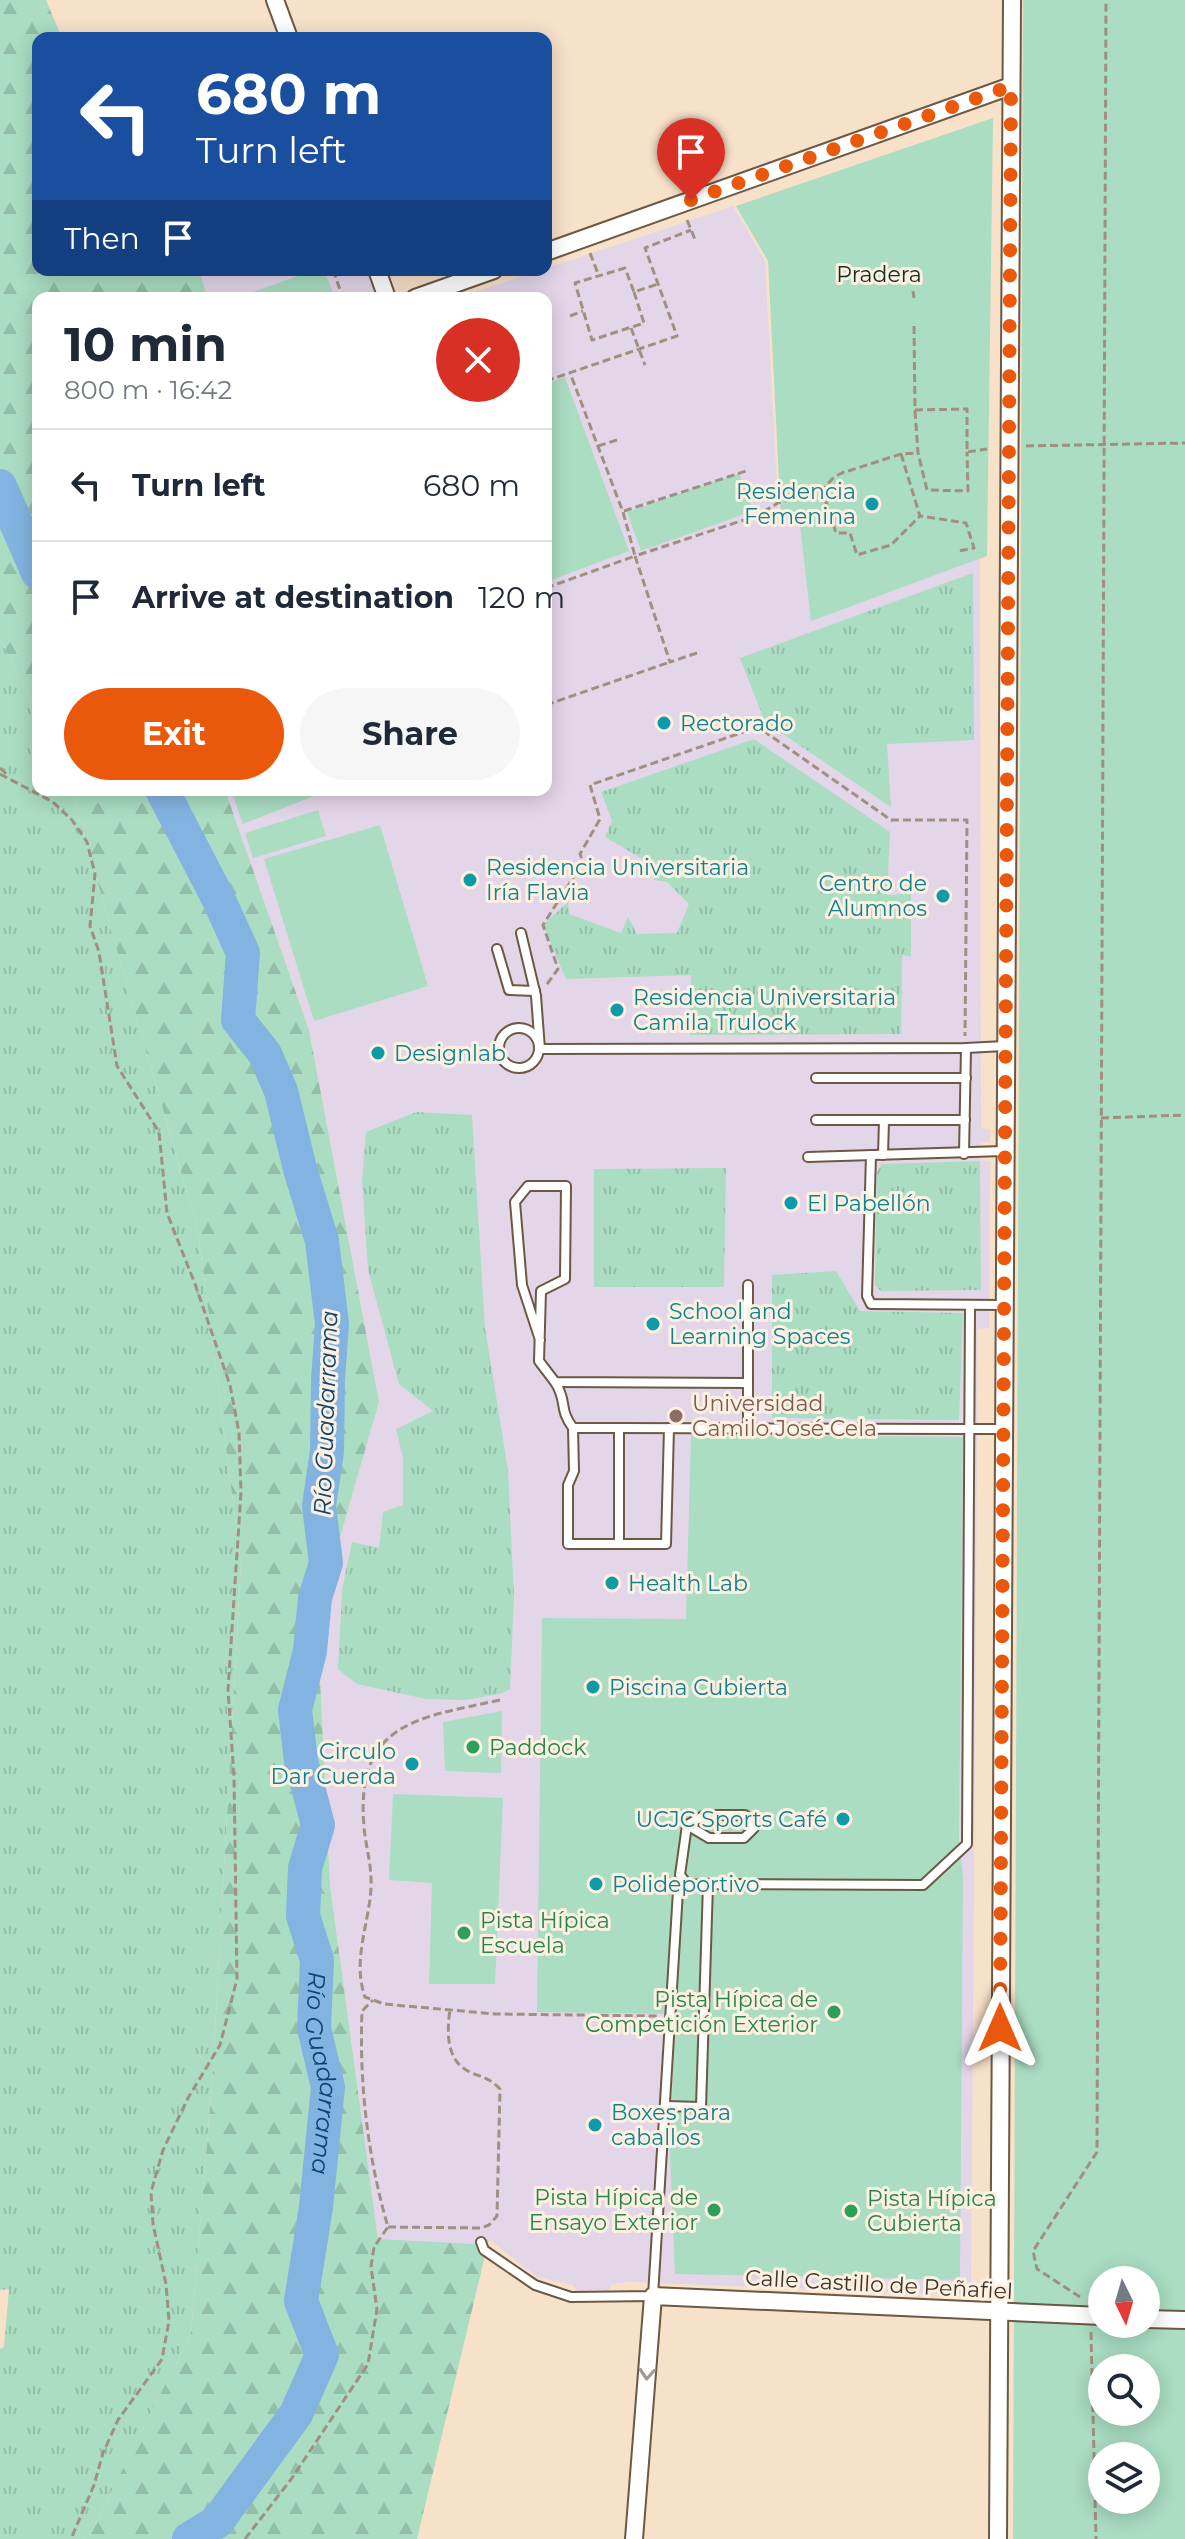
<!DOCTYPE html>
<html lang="en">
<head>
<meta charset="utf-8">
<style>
  :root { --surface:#fff; --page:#f6f6f7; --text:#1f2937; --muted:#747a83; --line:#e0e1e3; --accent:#ea580c }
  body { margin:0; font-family:Montserrat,sans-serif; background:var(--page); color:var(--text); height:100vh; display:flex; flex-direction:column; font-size:30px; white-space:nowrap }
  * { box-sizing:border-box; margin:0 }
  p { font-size:26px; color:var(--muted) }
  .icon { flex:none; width:44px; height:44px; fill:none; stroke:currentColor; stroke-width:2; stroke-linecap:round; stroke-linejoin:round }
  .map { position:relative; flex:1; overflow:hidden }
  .side { position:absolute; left:32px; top:292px; width:520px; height:504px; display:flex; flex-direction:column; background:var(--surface); border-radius:16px; box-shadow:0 4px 20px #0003 }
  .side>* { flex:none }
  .banner { position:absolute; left:32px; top:32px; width:520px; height:244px; border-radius:16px; box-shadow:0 4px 20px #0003; background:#1a4fa0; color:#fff; overflow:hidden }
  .needle { width:52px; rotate:175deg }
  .controls { position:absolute; left:1088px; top:2266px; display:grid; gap:16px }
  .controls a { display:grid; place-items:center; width:72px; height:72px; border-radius:50%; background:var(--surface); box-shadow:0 4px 20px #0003; font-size:40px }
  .pin { position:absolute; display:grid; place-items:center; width:68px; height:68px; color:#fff; margin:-82px -34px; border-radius:50% 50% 50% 0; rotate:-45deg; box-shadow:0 0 8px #0007 }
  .pin .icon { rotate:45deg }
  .me { position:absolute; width:88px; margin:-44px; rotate:0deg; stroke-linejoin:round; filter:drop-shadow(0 0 6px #0008) }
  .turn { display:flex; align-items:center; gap:28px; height:168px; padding:0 32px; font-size:36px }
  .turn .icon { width:104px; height:104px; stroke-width:2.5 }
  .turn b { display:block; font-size:56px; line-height:68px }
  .then { display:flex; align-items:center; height:76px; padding:0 32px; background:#0003; gap:16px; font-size:30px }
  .round { display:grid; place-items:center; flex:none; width:84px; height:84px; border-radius:42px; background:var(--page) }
  .head { display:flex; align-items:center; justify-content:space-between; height:136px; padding:0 32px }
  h1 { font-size:48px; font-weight:700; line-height:60px }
  .button { display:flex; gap:16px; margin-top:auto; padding:16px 32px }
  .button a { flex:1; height:92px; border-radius:48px; background:var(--accent); color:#fff; font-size:32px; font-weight:700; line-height:92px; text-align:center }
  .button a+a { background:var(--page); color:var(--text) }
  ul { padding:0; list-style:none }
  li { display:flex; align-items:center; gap:24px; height:112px; padding:0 32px; border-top:2px solid var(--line) }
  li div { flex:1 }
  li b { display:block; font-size:30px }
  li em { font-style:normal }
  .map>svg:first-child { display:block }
  .education { fill:#e4d6e9 }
  .grass { fill:url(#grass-tufts) }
  .forest { fill:url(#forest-firs) }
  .park { fill:#aaddc2; fill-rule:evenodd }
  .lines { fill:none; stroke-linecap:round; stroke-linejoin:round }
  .river { stroke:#83b4e1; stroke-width:34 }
  .service-casing { stroke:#6c5843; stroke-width:12 }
  .minor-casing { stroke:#6c5843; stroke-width:20 }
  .path { stroke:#a1907f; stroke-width:3; stroke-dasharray:8 4; stroke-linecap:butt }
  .service { stroke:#fff; stroke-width:8 }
  .minor { stroke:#fff; stroke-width:16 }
  .oneway { stroke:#9e9a95 }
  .route { stroke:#ea580c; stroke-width:14; stroke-dasharray:0 25.2 }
  .culture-dot { fill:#0f9aa8; stroke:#fef0e1; stroke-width:3 }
  .education-dot { fill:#8d6e63; stroke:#fef0e1; stroke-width:3 }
  .leisure-dot { fill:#2e9e5b; stroke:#fef0e1; stroke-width:3 }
  .labels { text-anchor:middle; stroke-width:6; stroke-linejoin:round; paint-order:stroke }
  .park-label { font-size:22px; fill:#113022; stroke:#fef0e1 }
  .culture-label { font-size:22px; fill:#0d838f; stroke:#fef0e1; text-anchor:start }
  .education-label { font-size:22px; fill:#785e54; stroke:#fef0e1; text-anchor:start }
  .leisure-label { font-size:22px; fill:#27864d; stroke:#fef0e1; text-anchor:start }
  .street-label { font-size:22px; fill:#3e352b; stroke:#fef0e1 }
  .water-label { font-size:24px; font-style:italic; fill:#0e4570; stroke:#fef0e1 }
</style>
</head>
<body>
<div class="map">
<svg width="1185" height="2539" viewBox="0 0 1185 2539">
  <defs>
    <pattern id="grass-tufts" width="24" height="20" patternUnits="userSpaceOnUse" patternTransform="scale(2)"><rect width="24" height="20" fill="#aaddc2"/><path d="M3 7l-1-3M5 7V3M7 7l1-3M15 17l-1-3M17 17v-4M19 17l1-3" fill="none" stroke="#93bea7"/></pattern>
    <pattern id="forest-firs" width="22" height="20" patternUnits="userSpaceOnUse" patternTransform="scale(2)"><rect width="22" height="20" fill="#aaddc2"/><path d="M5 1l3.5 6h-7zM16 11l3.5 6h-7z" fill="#93bea7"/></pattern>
  </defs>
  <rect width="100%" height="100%" fill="#f8e1c9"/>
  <g class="education">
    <polygon points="733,206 765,261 779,522 799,515 812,620 987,556 980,559 981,1128 990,1129 990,1142 981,1142 980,1160 990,1161 989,1328 978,1329 971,2293 967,2295 628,2282 612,2284 609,2290 577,2291 573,2285 537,2277 489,2239 474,2244 378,2240 330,1886 317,1617 379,1402 309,1030 225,790 546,790 546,298 457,298"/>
    <polygon points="199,270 367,270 379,298 208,298"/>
  </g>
  <g class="grass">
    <polygon points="973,573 974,740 887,744 891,807 765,722 740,658"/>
    <polygon points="0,639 38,713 38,790 71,790 198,1231 241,1564 212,2084 191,2333 89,2536 83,2539 0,2539 0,2349 4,2347 9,2289 0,2290"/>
    <polygon points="754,739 890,832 887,895 911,894 911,957 902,955 901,1034 690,1035 691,975 566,979 543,925 568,902 569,914 621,933 628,917 637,934 677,933 689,904 667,882 654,880 651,864 605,837 612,821 601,792"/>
    <polygon points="416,1112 472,1115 485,1328 508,1470 514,1597 510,1689 503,1693 466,1700 426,1699 357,1684 338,1669 342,1590 352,1542 379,1548 383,1512 403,1505 403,1458 396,1429 433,1411 399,1384 368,1270 362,1180 366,1132"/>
    <polygon points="980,1161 981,1290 881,1291 875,1286 877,1172 882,1164"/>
    <polygon points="726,1168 724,1287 594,1287 594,1169"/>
    <polygon points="836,1271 860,1311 963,1313 959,1420 772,1418 772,1275"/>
  </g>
  <g class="forest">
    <polygon points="0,0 46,0 62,38 38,38 38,270 199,270 208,298 38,298 38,713 0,639"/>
    <polygon points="71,790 225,790 309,1030 379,1402 317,1617 330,1886 378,2239 474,2244 489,2239 417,2539 83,2539 89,2536 191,2333 212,2084 241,1564 198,1231"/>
  </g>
  <g class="park">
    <path d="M 1023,0 L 1185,0 L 1185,2539 L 1013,2539 ZM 1102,2280 L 1146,2280 L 1146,2324 L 1102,2324 ZM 1102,2368 L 1146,2368 L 1146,2412 L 1102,2412 ZM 1102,2456 L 1146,2456 L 1146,2500 L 1102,2500 Z"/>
    <polygon points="993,118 987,556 811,621 799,516 781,520 768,261 736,206"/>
    <polygon points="314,270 324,270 335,298 249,298 248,294"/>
    <polygon points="565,377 629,551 546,582 546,384"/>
    <polygon points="739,473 753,511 641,551 627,512"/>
    <polygon points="231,790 329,790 243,824"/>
    <polygon points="318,810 326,836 253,858 245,833"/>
    <polygon points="380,825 428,986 314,1021 264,859"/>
    <polygon points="691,1435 963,1437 959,1842 963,1878 960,2280 675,2274 670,2154 675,2014 537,2012 542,1618 686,1619"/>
    <polygon points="502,1711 501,1773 445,1771 443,1722"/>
    <polygon points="393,1794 503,1798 495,1984 429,1984 432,1883 389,1880"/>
  </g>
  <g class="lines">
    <g class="river">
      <polyline points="0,486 38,573"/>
      <path id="s1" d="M 162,790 L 218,898 L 243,953 L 238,1020 L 265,1054 L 281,1091 L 300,1169 L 322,1241 L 332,1324 L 328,1380 L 327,1451 L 319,1506 L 326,1563 L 315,1598 L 310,1651 L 295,1710 L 301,1761 L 318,1825 L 305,1868 L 303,1916 L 317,1960 L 314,2028 L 328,2087 L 316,2207 L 301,2301 L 322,2355 L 296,2414 L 217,2522 L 189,2539"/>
    </g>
    <defs>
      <g id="service">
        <polyline points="521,933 536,996 540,1049 966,1048 1004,1046"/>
        <polyline points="497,949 509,990 535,991"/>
        <circle cx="519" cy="1048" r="20"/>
        <polyline points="816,1078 966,1078"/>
        <polyline points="816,1120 884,1120"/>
        <polyline points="964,1154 966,1048"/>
        <polyline points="871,1155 867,1296 871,1304 1003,1305"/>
        <polyline points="883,1155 884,1120 965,1120"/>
        <polyline points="808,1157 1004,1151"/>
        <polyline points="540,1340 522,1285 515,1202 528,1186 566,1186 565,1279 541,1291 539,1361 555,1382 748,1383 748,1285"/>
        <path d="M 555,1382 C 568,1402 558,1408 573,1428"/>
        <polyline points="748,1383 748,1428"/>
        <polyline points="669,1428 666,1544 568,1544 568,1485 574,1471 573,1428 619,1428 969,1429 1002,1429"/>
        <polyline points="619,1544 619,1428"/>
        <polyline points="687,1825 705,1815 745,1815 754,1828 744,1838 709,1838 687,1825 680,1875 688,1885 708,1884"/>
        <polyline points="665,2106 701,2107 708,1884 923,1885 967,1844 970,1305"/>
        <polyline points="481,2242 484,2250 535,2285 571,2297 653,2296 678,1891 688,1885"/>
      </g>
      <g id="minor">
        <polyline points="275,0 289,38"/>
        <polyline points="546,252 1011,86"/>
        <polyline points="377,270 387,298"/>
        <polyline points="415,298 494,270"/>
        <polyline points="1146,2319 1185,2320"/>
        <polyline points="634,2539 653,2296 1102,2316"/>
        <polyline points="998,2539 1012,0"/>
      </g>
    </defs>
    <use href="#service" class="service-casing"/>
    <use href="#minor" class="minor-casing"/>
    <g class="path">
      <polyline points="687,220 696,242"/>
      <polyline points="590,253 599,276"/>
      <polyline points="333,270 343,298"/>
      <polyline points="913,291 914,298"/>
      <polyline points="634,292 644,323 592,340 575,283 625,268 634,292 658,284"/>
      <polyline points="570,316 583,311"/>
      <polyline points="914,326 915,410 967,409 967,452 987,449"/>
      <polyline points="631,328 645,365"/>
      <polyline points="546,381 677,336 645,248 691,230"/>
      <polyline points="915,411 918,453 927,490 968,491 967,452"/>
      <polyline points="598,446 617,440"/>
      <polyline points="1026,446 1185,443"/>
      <polyline points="901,454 920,516 966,523 974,548 959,551"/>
      <polyline points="822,490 836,533 850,533 857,555 891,545 920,516"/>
      <polyline points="624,511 746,471"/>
      <polyline points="546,588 635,556 623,512 570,373"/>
      <polyline points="697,653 670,662 635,556 756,516 778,503 822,490 834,477 842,473 901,454 918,453"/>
      <polyline points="546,705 670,662"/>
      <polyline points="0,768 9,776"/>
      <polyline points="0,774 53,802 72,820 87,842 95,874 90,926 99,952 117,1066 159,1132 167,1213 195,1284 230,1385 239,1433 241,1492 228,1690 234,1777 237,1979 220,2045 188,2098 163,2150 151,2192 153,2224 166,2284 169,2321 162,2359 118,2420 103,2453 94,2485 71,2539"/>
      <polyline points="547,984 558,969 543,925 583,862 580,854 600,819 590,785 758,727 891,820 967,820 965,1036"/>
      <polyline points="1101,1118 1185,1115"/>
      <path d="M 500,1700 C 418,1718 355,1722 364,1827 C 366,1849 372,1864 371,1888 C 369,1924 352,1961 365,1997 L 384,2004 L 495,2014 L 658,2016"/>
      <path d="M 388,2227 L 481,2228 L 489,2225 L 497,2216 L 500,2089 C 490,2078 484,2078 472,2073 C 445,2062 447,2032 450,2009"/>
      <polyline points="1080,2297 1037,2269 1033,2251 1097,2152 1106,0"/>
      <polyline points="1091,2332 1096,2539"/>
      <path d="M 245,2539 L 292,2478 L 368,2364 L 377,2309 L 371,2267 L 374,2247 L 388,2227 C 368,2159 359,2083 362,2011 L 373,2000"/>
    </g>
    <use href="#service" class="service"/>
    <use href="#minor" class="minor"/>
  </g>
  <defs><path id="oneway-chevron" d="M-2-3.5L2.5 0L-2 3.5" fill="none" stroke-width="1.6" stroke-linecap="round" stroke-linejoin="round" transform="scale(2)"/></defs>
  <use class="oneway" href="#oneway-chevron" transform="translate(647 2374) rotate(94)"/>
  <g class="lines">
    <polyline class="route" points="691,200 1011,86 1000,2028"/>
  </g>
  <g class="culture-dot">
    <circle cx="872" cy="504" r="8"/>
    <circle cx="664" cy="723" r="8"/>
    <circle cx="470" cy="880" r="8"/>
    <circle cx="943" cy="896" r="8"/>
    <circle cx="617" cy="1010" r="8"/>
    <circle cx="378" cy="1053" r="8"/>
    <circle cx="791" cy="1203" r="8"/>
    <circle cx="653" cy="1324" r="8"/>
    <circle cx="612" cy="1583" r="8"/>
    <circle cx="593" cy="1687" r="8"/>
    <circle cx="412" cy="1764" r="8"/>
    <circle cx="843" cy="1819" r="8"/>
    <circle cx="596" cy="1884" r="8"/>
    <circle cx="595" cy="2125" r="8"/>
  </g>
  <circle class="education-dot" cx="676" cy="1416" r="8"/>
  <g class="leisure-dot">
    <circle cx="473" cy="1747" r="8"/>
    <circle cx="464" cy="1933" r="8"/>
    <circle cx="834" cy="2012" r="8"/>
    <circle cx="714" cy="2210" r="8"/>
    <circle cx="851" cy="2211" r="8"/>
  </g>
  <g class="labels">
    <g class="park-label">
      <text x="879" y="282">Pradera</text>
    </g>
    <g class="culture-label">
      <text x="856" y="499" text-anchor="end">Residencia<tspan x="856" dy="25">Femenina</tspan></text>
      <text x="680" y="731">Rectorado</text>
      <text x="486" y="875">Residencia Universitaria<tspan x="486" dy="25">Iría Flavia</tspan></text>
      <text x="927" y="891" text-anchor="end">Centro de<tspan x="927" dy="25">Alumnos</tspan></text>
      <text x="633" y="1005">Residencia Universitaria<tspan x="633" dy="25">Camila Trulock</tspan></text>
      <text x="394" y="1061">Designlab</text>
      <text x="807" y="1211">El Pabellón</text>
      <text x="669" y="1319">School and<tspan x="669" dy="25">Learning Spaces</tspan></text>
      <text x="628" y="1591">Health Lab</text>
      <text x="609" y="1695">Piscina Cubierta</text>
      <text x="396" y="1759" text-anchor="end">Circulo<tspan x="396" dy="25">Dar Cuerda</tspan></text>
      <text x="827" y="1827" text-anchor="end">UCJC Sports Café</text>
      <text x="612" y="1892">Polideportivo</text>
      <text x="611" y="2120">Boxes para<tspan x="611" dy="25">caballos</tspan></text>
    </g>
    <g class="education-label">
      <text x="692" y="1411">Universidad<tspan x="692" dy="25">Camilo José Cela</tspan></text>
    </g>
    <g class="leisure-label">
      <text x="489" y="1755">Paddock</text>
      <text x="480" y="1928">Pista Hípica<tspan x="480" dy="25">Escuela</tspan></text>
      <text x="818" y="2007" text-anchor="end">Pista Hípica de<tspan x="818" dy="25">Competición Exterior</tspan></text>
      <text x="698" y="2205" text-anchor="end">Pista Hípica de<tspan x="698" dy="25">Ensayo Exterior</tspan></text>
      <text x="867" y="2206">Pista Hípica<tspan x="867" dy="25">Cubierta</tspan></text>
    </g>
    <g class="street-label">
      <text transform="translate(879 2284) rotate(3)" y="8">Calle Castillo de Peñafiel</text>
    </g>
    <g class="water-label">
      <text transform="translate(326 1413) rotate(-88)" y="8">Río Guadarrama</text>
      <text dy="8" stroke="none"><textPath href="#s1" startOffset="1334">Río Guadarrama</textPath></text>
    </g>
  </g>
</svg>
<div class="controls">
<a><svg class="needle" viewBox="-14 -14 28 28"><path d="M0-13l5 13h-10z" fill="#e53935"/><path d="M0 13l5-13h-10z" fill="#747a83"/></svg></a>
<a><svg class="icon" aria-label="search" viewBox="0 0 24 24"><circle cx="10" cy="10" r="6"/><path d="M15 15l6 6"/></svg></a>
<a><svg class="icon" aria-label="layers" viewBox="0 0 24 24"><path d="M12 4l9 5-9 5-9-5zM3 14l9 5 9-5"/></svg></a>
</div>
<div class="pin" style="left:691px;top:200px;background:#d93025"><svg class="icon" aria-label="arrive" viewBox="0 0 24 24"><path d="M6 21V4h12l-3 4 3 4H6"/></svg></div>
<svg class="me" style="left:1000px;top:2028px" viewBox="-20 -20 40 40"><path d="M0-17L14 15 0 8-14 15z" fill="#ea580c" stroke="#fff" stroke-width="4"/></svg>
<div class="banner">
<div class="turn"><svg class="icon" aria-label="left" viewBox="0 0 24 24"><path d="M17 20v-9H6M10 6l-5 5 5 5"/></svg><div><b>680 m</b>Turn left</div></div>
<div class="then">Then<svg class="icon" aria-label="arrive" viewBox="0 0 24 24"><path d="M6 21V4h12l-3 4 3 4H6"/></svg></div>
</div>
<section class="side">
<div class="head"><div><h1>10 min</h1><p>800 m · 16:42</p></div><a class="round" style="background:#d93025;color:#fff"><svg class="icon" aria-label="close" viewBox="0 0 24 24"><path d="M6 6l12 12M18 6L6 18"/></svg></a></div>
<ul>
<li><svg class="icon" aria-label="left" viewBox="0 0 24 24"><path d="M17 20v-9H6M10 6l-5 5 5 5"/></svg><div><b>Turn left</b></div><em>680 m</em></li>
<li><svg class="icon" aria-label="arrive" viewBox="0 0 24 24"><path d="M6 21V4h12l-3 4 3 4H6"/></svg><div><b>Arrive at destination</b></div><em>120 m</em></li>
</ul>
<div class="button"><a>Exit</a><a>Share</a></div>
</section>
</div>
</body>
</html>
